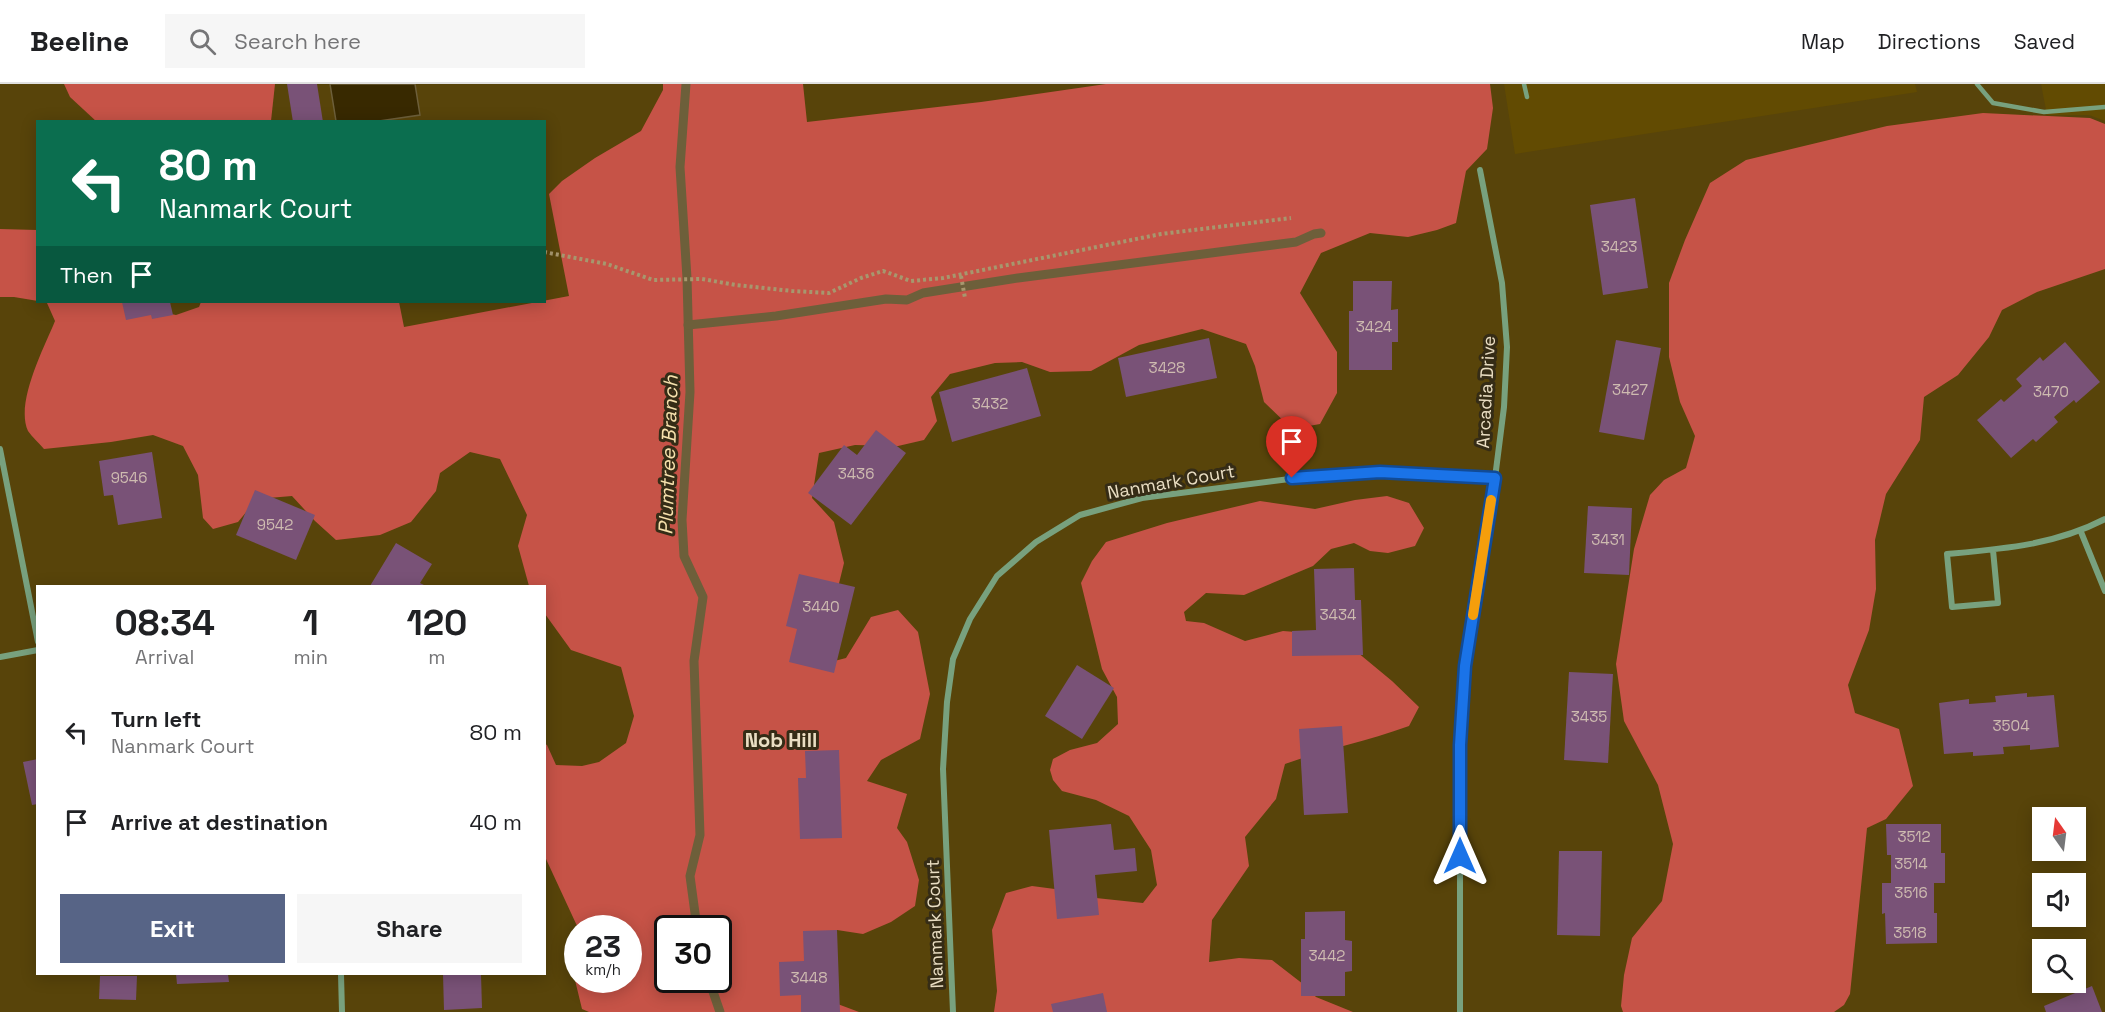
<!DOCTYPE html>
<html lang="en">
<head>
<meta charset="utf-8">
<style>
  :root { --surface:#fff; --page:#f6f6f6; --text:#202124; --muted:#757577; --line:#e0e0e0; --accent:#576486 }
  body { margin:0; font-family:"Space Grotesk",sans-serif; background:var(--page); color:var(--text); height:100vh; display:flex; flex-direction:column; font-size:22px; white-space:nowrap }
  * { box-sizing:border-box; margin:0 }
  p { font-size:20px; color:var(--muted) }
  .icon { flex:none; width:33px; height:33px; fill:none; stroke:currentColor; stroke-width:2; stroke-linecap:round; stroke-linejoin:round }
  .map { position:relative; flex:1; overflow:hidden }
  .details { position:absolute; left:36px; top:501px; width:510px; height:390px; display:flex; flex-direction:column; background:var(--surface); border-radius:0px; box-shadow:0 3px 15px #0003 }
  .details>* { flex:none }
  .guide { position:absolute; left:36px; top:36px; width:510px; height:183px; border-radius:0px; box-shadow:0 3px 15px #0003; background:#0b6e4f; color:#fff; overflow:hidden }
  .needle { width:39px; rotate:346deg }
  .tools { position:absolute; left:2032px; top:723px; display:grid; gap:12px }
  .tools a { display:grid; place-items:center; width:54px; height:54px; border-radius:0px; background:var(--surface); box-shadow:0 3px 15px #0003; font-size:30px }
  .speed { position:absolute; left:564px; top:831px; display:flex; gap:12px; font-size:30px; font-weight:700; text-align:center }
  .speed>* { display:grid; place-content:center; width:78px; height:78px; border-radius:50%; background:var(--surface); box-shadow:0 3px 15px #0003; line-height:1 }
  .speed small { font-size:15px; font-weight:400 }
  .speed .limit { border:3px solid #111; border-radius:9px; background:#fff; color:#111 }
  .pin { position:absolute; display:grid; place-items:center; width:51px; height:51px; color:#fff; margin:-62px -26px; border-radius:50% 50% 50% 0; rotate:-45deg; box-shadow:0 0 6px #0007 }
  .pin .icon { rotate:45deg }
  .me { position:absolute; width:66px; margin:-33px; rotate:0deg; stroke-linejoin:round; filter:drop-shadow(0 0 4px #0008) }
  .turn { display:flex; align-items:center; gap:21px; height:126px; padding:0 24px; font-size:27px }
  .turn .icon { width:78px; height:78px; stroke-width:2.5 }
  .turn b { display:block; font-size:42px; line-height:51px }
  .then { display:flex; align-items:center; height:57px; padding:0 24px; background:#0003; gap:12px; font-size:22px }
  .eta { display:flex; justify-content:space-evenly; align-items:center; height:102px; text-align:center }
  .eta b { font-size:36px; font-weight:700; line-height:42px }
  .primary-button { display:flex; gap:12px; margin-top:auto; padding:12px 24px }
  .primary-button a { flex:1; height:69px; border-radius:0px; background:var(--accent); color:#fff; font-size:24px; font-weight:700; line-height:69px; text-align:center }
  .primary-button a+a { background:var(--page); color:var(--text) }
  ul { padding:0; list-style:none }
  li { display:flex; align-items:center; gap:18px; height:90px; padding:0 24px }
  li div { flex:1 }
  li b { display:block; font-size:22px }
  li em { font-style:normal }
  header { display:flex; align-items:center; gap:36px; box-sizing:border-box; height:84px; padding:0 30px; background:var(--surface); border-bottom:2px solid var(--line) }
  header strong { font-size:28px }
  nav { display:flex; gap:33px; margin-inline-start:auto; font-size:21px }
  .search { width:420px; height:54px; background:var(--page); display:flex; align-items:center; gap:15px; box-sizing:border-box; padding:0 21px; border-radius:0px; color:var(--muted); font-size:22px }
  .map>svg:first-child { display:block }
  .built { fill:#624b02 }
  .forest { fill:#c65347; fill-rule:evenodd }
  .water { fill:#382900; stroke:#6d5f3a; stroke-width:1.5 }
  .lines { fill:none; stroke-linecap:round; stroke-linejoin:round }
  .stream { stroke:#6d5f3a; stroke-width:9 }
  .building { fill:#795277 }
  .path { stroke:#a7976e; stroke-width:4; stroke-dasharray:3 3; stroke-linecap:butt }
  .service { stroke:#78a17e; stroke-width:4.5 }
  .minor { stroke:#78a17e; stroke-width:6 }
  .route-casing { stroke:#114b97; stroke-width:15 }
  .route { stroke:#1a73e8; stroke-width:10 }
  .slow { stroke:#f59e0b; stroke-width:10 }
  .labels { text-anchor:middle; stroke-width:6; stroke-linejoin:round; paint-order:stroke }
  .number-label { font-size:15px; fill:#cebbb0 }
  .street-label { font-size:18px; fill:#eadec3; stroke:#352c16 }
  .water-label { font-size:20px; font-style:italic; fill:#f7e1ad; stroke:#352c16 }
  .neighbourhood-label { font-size:20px; font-weight:bold; fill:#eadec3; stroke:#352c16 }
</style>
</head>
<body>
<header>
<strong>Beeline</strong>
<div class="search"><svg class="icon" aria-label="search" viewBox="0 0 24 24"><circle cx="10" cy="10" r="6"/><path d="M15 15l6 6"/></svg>Search here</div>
<nav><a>Map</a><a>Directions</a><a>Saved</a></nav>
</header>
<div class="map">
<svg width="2105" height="928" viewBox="0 0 2105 928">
  <rect width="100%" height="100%" fill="#58440a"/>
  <g class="built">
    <polygon points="1504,0 1915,0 1917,8 1515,70"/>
    <polygon points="2041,0 2105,0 2105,37 2089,31 2047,31"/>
  </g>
  <g class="forest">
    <polygon points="64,0 275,0 271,37 97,38 70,13"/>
    <path d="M 663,0 L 803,0 L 807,38 L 981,18 L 1106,0 L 1490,0 L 1493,24 L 1487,65 L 1466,87 L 1456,139 L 1437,146 L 1408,153 L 1370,149 L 1321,169 L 1300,209 L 1337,268 L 1337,309 L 1320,340 L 1292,345 L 1264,318 L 1255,282 L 1246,260 L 1202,245 L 1139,261 L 1091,287 L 1050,288 L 1022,278 L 995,279 L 950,290 L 931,313 L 937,337 L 924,356 L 898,362 L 855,361 L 819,369 L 812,414 L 834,438 L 844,479 L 819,581 L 846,574 L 871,533 L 898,526 L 918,548 L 930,610 L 920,655 L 881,676 L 867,697 L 907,710 L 897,744 L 907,758 L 919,796 L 915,822 L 891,838 L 863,850 L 837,846 L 810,877 L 811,910 L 859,928 L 589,928 L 582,925 L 574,892 L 577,866 L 578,896 L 628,896 L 628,844 L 578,844 L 546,775 L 545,660 L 547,661 L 556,681 L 582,682 L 599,678 L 626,659 L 634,632 L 621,583 L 571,566 L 545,530 L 544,502 L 529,502 L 518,462 L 527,431 L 500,375 L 470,368 L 440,389 L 436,407 L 411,438 L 380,451 L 336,456 L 315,437 L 292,412 L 257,415 L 238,438 L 213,445 L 203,434 L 198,391 L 183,362 L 153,351 L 111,358 L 44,365 C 39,359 32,353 28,347 C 15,319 44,264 55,237 L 47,219 L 38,218 L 143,218 L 147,225 L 176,231 L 199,223 L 201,218 L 399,218 L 404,243 L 569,212 L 549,110 L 562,97 L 595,74 L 641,47 L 663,6 ZM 668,844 L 718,844 L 718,896 L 668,896 Z"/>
    <polygon points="1983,29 2090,34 2105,40 2105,185 2037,208 2002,226 1989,253 1958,291 1924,313 1920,356 1886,410 1875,456 1876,505 1869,546 1848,601 1855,629 1899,645 1913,702 1886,735 1867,744 1850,910 1844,921 1834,928 1623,928 1621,922 1624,891 1632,854 1662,817 1673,760 1658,701 1624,637 1616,580 1634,465 1650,411 1664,396 1686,384 1695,352 1680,318 1669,273 1669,199 1685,156 1710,99 1746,76 1887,42"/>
    <polygon points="0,145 37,146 38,217 14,213 0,213"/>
    <path d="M 1387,412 L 1409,419 L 1424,444 L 1415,462 L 1388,469 L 1370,467 L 1354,459 L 1331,465 L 1313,482 L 1244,511 L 1206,509 L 1184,528 L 1186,537 L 1204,539 L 1245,557 L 1283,547 L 1321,550 L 1357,568 L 1392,597 L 1419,623 L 1409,642 C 1368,657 1326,665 1285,680 L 1276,715 L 1245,753 L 1249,782 L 1212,836 L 1209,878 L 1239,874 L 1272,876 L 1303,900 L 1316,913 L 1353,928 L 994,928 L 997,907 L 992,846 L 1006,809 L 1032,802 L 1070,807 L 1096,814 L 1143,819 L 1157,801 L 1151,766 L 1129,732 L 1096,716 L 1062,707 L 1053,696 L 1050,686 L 1053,675 L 1070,666 L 1097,659 L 1118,640 L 1117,613 L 1102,585 L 1081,499 L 1092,477 L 1106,458 L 1167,439 L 1260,417 L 1315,425 L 1355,416 Z"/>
  </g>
  <polygon class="water" points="330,0 415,0 420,31 379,37 336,37"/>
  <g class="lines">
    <g class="stream">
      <polyline points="686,0 680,83 687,194 690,308 682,436 684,472 703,513 694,577 700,751 690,792 697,844"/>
      <polyline points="688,241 776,232 886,215 907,216 923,209 1018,194 1296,158 1314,150 1321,149"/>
      <polyline points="709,896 720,928"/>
    </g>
  </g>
  <g class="building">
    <polygon points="287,0 317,0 323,38 293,38"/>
    <polygon points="1635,114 1648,204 1603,211 1590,121"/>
    <polygon points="1353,197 1392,197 1391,226 1398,225 1398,258 1392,258 1392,286 1349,286 1349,227 1353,227"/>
    <polygon points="122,218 170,218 173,231 152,235 151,231 126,236"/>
    <polygon points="1209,254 1217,294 1126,313 1118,274"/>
    <polygon points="1616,256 1661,264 1644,356 1599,348"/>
    <polygon points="2065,258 2100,298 2076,319 2074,316 2054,333 2058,338 2036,358 2033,355 2011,374 1977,336 2001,315 2004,318 2022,302 2016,295 2040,273 2043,277"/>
    <polygon points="1027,284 1041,332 952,358 939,308"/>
    <polygon points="876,346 906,369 851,441 808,409 844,361 857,371"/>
    <polygon points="152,368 162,434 118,441 113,411 104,412 99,377"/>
    <polygon points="255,406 315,431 296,476 236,451"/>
    <polygon points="1588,422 1632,424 1629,491 1584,489"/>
    <polygon points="396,459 432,480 420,499 426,502 370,502"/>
    <polygon points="1354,484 1355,516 1361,516 1363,571 1292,572 1292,547 1316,546 1314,485"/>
    <polygon points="799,490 855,503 834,589 789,578 797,545 786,542"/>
    <polygon points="1077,581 1114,604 1082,655 1045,632"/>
    <polygon points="1569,588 1613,590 1608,679 1564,676"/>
    <polygon points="2027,609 2027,613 2054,611 2059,663 2030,666 2030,661 2003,663 2004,670 1973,672 1973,668 1944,670 1939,619 1969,615 1969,620 1996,618 1995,612"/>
    <polygon points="1342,642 1348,729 1304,731 1299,645"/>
    <polygon points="839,666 842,754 800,755 798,694 806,694 805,667"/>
    <polygon points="38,675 38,720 32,721 23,678"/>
    <polygon points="1111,740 1114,766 1135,764 1137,787 1095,791 1099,831 1057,835 1049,746"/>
    <polygon points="1886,740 1941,740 1941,769 1945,769 1945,799 1934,799 1934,829 1937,829 1937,859 1886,860 1885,829 1882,830 1882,799 1891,799 1891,771 1887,771"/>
    <polygon points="1559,767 1602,767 1600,852 1557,851"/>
    <polygon points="1345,827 1345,856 1352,857 1352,887 1345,888 1345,912 1301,912 1301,855 1305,855 1305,828"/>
    <polygon points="837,846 840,928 801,928 801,911 780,912 779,878 804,877 803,847"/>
    <polygon points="176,890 228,890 229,898 177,900"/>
    <polygon points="443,890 481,890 482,924 444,926"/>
    <polygon points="100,892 137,892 136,916 99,915"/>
    <polygon points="2092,902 2102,928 2046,928 2044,922"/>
    <polygon points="1103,909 1107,928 1053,928 1051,920"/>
  </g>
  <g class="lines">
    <g class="path">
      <polyline points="544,168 607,180 653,196 702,195 736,201 792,207 829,209 861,194 883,187 911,197 943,194 1161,150 1291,134"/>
      <polyline points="961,192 965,214"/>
    </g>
    <g class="service">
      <polyline points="1524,0 1527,13"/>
      <polyline points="1977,0 1993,19 2044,28 2105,23"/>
    </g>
    <g class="minor">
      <polyline points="0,365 38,558"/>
      <polyline points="2081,448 2105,507"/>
      <path d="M 1993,466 L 1998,519 L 1952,523 L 1947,470 C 2002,465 2055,461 2105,435"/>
      <polyline points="0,573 38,566"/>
      <polyline points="341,890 342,928"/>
      <polyline points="953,928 943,685 947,618 953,575 970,535 997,492 1036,458 1080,431 1142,414 1313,392 1380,388 1495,394"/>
      <polyline points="1460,928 1460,661 1465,582 1495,394 1504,323 1507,263 1502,199 1480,86"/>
    </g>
  </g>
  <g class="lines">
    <defs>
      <polyline id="route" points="1292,394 1380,388 1495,394 1465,582 1460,661 1460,772"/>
    </defs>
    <use href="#route" class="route-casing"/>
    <use href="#route" class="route"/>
    <polyline class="slow" points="1473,531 1491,416"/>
  </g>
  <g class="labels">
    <g class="number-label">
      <text x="1619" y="168">3423</text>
      <text x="1374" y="248">3424</text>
      <text x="1167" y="289">3428</text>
      <text x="1630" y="311">3427</text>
      <text x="2051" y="313">3470</text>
      <text x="990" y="325">3432</text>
      <text x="856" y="395">3436</text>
      <text x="129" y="399">9546</text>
      <text x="275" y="446">9542</text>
      <text x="1608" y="461">3431</text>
      <text x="821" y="528">3440</text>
      <text x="1338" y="536">3434</text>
      <text x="1589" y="638">3435</text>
      <text x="2011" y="647">3504</text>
      <text x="1914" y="758">3512</text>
      <text x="1911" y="785">3514</text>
      <text x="1911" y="814">3516</text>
      <text x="1910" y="854">3518</text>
      <text x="1327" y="877">3442</text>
      <text x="809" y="899">3448</text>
    </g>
    <g class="street-label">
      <text transform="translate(1486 308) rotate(-87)" y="6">Arcadia Drive</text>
      <text transform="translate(1171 398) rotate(-10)" y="6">Nanmark Court</text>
      <text transform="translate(935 840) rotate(-92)" y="6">Nanmark Court</text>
    </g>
    <g class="water-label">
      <text transform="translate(668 371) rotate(-88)" y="7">Plumtree Branch</text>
    </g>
    <g class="neighbourhood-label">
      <text x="781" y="663">Nob Hill</text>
    </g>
  </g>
</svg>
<div class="tools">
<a><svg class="needle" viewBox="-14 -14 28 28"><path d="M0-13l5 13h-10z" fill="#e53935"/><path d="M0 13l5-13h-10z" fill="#757577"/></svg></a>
<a><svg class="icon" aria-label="sound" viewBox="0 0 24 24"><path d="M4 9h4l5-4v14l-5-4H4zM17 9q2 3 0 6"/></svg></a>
<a><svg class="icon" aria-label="search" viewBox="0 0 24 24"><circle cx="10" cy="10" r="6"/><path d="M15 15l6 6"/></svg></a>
</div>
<div class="speed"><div>23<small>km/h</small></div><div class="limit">30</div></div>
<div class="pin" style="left:1292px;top:394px;background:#d93025"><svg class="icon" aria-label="arrive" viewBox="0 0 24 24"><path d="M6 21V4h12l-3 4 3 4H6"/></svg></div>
<svg class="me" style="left:1460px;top:772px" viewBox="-20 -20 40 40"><path d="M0-17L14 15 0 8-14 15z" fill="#1a73e8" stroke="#fff" stroke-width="4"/></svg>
<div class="guide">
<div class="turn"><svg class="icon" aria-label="left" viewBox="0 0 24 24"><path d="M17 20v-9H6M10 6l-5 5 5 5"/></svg><div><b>80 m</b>Nanmark Court</div></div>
<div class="then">Then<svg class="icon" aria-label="arrive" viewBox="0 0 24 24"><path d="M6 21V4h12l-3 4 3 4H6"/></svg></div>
</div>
<section class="details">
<div class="eta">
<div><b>08:34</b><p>Arrival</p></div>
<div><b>1</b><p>min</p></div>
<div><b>120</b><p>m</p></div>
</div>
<ul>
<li><svg class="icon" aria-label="left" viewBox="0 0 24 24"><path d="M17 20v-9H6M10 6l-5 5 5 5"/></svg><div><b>Turn left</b><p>Nanmark Court</p></div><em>80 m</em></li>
<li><svg class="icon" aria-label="arrive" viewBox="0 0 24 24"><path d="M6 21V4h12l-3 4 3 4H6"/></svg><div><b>Arrive at destination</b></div><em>40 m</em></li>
</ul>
<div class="primary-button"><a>Exit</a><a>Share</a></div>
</section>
</div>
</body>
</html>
